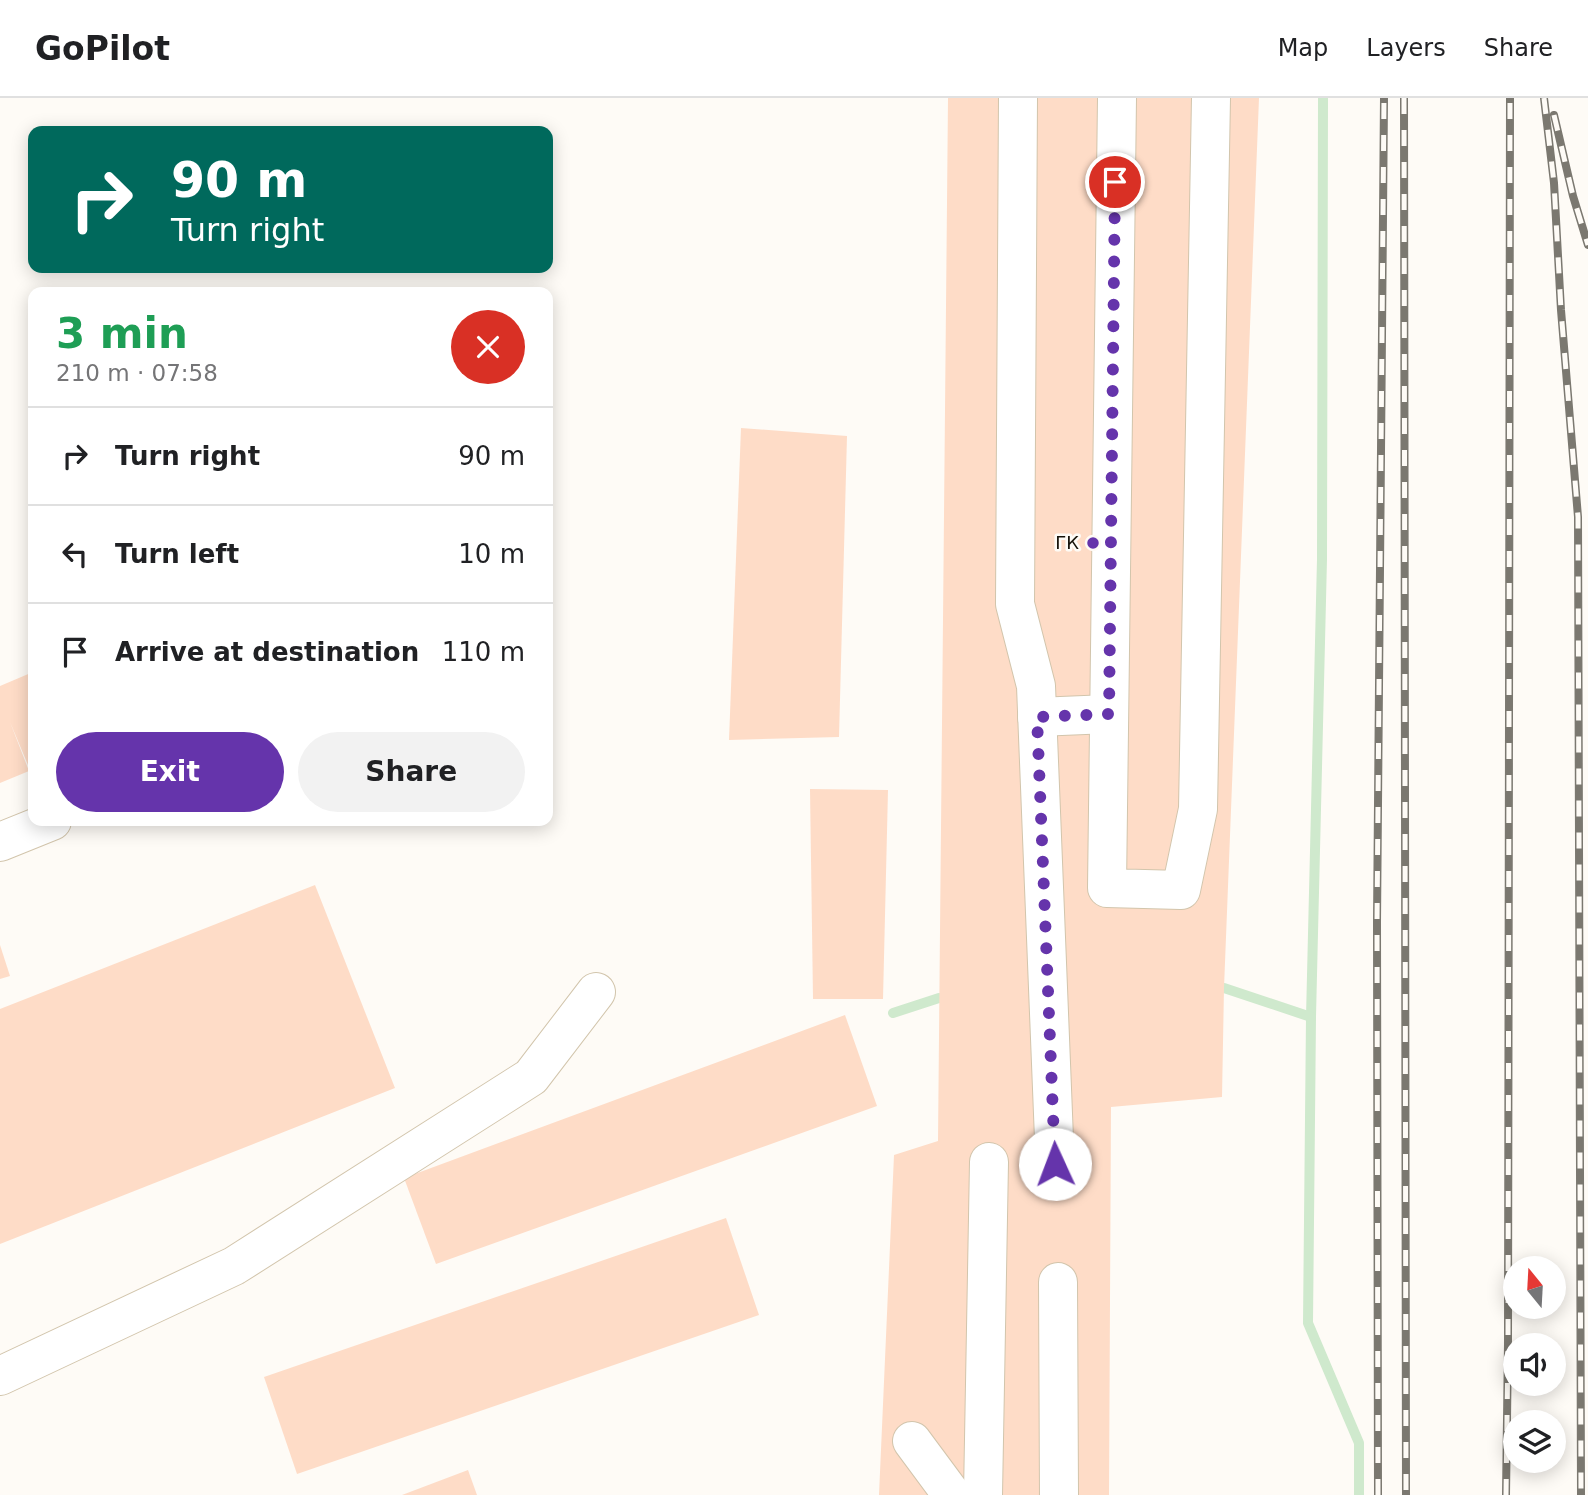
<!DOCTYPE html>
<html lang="en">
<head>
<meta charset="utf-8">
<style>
  :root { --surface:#fff; --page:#f2f2f2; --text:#202124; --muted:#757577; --line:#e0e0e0; --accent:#6534ab }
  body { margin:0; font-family:"DejaVu Sans",sans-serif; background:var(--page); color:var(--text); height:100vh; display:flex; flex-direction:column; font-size:26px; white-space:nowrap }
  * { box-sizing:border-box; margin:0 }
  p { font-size:23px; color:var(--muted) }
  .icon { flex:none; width:38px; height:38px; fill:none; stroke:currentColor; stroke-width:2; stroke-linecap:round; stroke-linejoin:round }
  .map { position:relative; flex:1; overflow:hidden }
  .sheet { position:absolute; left:28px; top:189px; width:525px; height:539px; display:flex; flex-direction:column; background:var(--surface); border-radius:14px; box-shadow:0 4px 18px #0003 }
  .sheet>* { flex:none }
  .top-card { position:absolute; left:28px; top:28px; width:525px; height:147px; border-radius:14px; box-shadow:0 4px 18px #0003; background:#00695c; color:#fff; overflow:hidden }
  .needle { width:46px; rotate:342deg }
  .fabs { position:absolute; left:1503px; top:1158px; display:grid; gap:14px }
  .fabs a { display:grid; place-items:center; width:63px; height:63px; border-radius:50%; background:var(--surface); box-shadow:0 4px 18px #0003; font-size:35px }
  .pin { position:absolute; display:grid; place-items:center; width:60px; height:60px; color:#fff; margin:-30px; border:4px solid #fff; border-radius:50%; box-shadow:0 2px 7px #0007 }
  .me { position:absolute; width:77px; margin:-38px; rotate:358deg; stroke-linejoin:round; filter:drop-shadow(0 0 5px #0008) }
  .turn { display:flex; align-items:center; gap:24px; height:147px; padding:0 28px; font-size:32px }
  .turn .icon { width:91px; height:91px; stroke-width:2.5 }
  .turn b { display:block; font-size:49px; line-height:60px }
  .round { display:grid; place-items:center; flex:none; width:74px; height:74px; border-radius:37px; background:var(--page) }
  .headline { display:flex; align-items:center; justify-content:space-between; height:119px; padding:0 28px }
  h1 { font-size:42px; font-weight:800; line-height:52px; color:#1e9e55 }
  .action { display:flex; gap:14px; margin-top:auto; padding:14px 28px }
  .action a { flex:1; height:80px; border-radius:42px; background:var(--accent); color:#fff; font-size:28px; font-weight:800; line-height:80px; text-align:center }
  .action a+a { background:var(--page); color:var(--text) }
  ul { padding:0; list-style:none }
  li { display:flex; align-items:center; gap:21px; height:98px; padding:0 28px; border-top:2px solid var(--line) }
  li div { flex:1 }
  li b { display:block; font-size:26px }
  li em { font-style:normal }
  header { display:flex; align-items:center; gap:42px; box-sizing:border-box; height:98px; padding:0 35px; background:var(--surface); border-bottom:2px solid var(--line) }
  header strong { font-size:33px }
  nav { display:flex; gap:38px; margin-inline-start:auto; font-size:24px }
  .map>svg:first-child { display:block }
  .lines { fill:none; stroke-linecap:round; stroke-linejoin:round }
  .stream { stroke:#cfe9cd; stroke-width:10 }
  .building { fill:#fedcc7 }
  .minor-casing { stroke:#d2c5ac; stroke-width:40 }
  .minor { stroke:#fff; stroke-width:38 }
  .rail-casing { stroke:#7b7870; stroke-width:8 }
  .rail { stroke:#fefbf6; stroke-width:5; stroke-dasharray:16; stroke-linecap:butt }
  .route { stroke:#6534ab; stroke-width:12; stroke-dasharray:0 21.6 }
  .poi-dot { fill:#6534ab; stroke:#fefbf6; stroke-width:2.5 }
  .labels { text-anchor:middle; stroke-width:5; stroke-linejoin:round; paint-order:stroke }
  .poi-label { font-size:18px; fill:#161209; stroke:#fefbf6; text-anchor:end }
</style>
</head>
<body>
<header>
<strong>GoPilot</strong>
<nav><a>Map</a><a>Layers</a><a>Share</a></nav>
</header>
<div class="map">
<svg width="1588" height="1397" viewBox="0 0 1588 1397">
  <rect width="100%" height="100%" fill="#fefbf6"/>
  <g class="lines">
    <g class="stream">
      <polyline points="1323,0 1322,461 1311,919 1308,1225 1359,1345 1359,1397"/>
      <polyline points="1224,890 1311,919"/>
      <polyline points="893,915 939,900"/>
    </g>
  </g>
  <g class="building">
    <polygon points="948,0 1259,0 1224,890 1222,999 1111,1009 1109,1397 879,1397 894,1057 938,1043"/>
    <polygon points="741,330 847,338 839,639 729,642"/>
    <polygon points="33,574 33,679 10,624 29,673 0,685 0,588"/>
    <polygon points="810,691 888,692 883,901 813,901"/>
    <polygon points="315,787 395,990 0,1146 0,911"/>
    <polygon points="0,847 10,878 0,881"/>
    <polygon points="845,917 877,1008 436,1166 404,1080"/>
    <polygon points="726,1120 759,1217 297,1376 264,1279"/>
    <polygon points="468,1372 477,1397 402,1397"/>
  </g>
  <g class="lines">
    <defs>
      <g id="minor">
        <polyline points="1018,0 1015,506 1036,588 1055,1066"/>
        <polyline points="1117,0 1107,790 1181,792 1198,711 1211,0"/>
        <polyline points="1037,619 1109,616"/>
        <polyline points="0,744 52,723"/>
        <polyline points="1058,1184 1059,1397"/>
        <polyline points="0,1278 234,1168 531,979 596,894"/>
        <polyline points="912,1343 952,1397"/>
        <polyline points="983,1397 989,1064"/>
      </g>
    </defs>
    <use href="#minor" class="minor-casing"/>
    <use href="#minor" class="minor"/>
    <defs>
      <g id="rail">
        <polyline points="1404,0 1406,1397"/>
        <polyline points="1544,0 1554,85 1561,212 1578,419 1581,1397"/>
        <polyline points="1554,17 1573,98 1588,147"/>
        <polyline points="1378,1397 1377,824 1384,0"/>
        <polyline points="1506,1397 1508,1246 1510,0"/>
      </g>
    </defs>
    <use href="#rail" class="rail-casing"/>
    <use href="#rail" class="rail"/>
  </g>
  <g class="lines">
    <polyline class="route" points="1055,1066 1037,619 1109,616 1115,84"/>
  </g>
  <circle class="poi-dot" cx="1093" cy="445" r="7"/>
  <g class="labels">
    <g class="poi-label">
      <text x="1079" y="451">ГК</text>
    </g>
  </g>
</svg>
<div class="fabs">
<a><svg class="needle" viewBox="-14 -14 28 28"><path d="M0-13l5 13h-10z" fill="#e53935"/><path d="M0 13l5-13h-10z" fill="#757577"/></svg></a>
<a><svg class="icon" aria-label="sound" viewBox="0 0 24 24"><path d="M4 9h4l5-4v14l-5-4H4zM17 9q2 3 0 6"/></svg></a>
<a><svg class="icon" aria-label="layers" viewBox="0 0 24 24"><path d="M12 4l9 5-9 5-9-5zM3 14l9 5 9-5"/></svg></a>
</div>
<div class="pin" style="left:1115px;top:84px;background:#d93025"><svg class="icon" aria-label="arrive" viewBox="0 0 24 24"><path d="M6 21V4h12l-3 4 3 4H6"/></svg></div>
<svg class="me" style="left:1055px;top:1066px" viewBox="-20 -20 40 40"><circle r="19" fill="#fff"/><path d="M0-13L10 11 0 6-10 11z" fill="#6534ab"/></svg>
<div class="top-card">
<div class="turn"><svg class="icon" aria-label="right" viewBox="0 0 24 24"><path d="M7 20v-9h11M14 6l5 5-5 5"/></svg><div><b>90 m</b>Turn right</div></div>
</div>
<section class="sheet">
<div class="headline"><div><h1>3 min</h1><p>210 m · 07:58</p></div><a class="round" style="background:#d93025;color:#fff"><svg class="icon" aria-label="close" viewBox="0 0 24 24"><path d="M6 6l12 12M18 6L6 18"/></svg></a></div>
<ul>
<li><svg class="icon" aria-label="right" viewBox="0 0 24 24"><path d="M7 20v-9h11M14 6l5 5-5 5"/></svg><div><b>Turn right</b></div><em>90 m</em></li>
<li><svg class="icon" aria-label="left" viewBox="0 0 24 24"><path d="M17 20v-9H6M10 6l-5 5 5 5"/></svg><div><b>Turn left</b></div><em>10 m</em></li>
<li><svg class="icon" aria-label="arrive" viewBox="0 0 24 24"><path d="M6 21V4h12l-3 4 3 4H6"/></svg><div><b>Arrive at destination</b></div><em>110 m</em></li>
</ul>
<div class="action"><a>Exit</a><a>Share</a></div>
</section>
</div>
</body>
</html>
